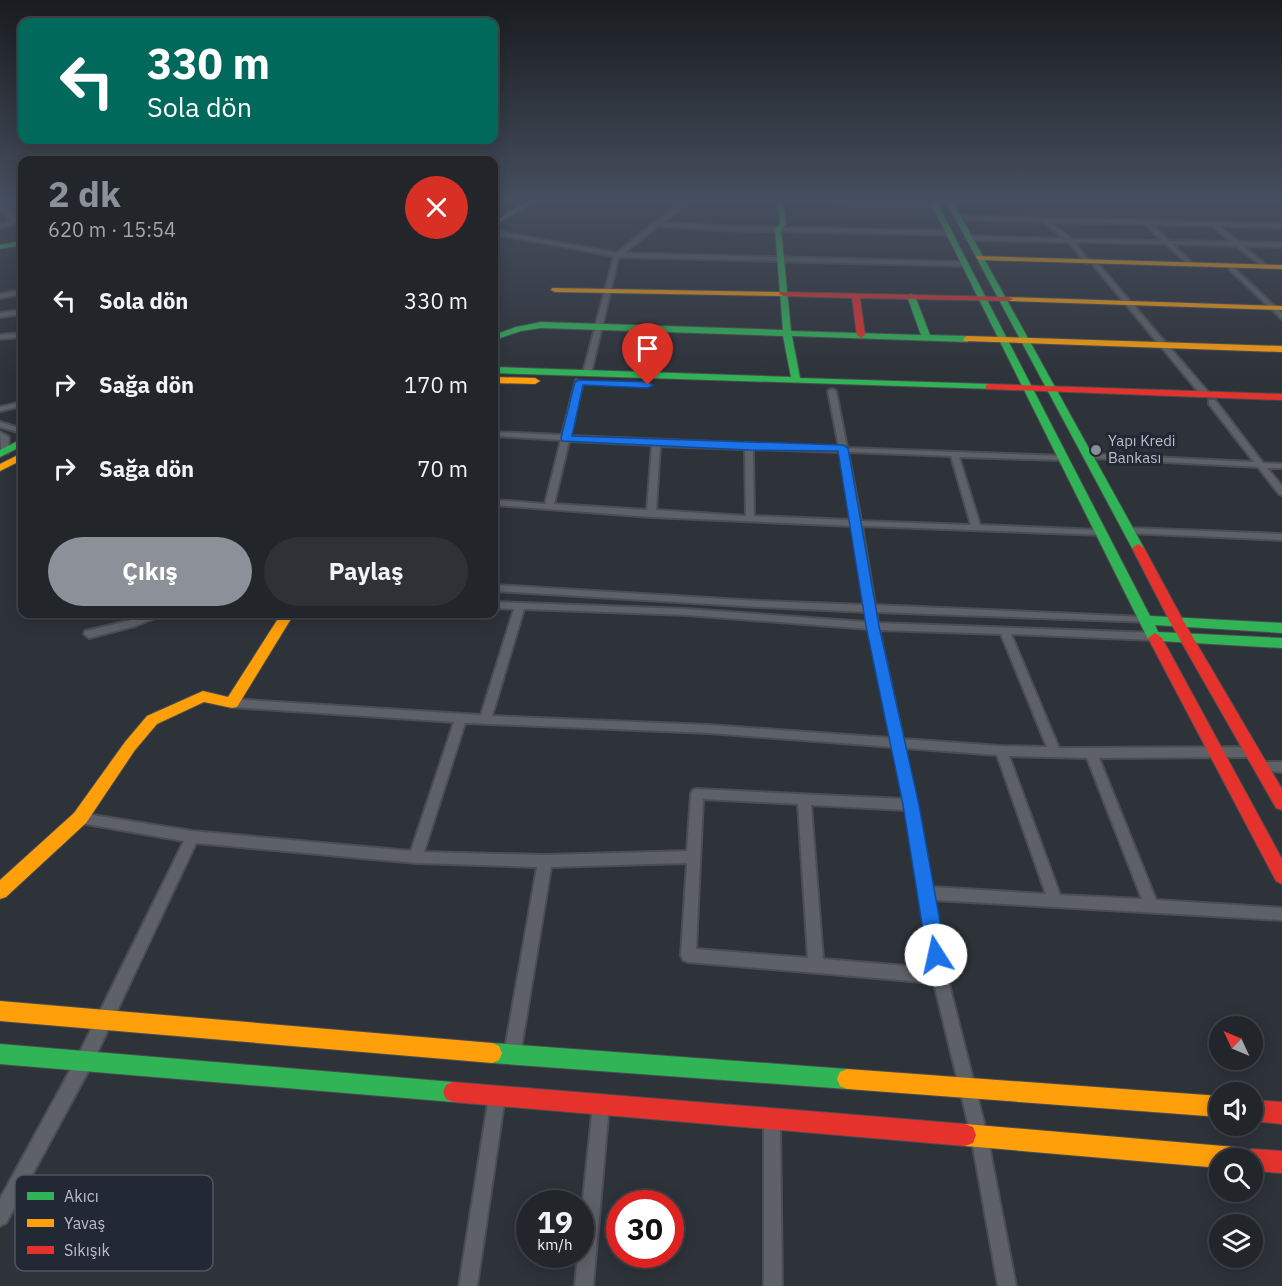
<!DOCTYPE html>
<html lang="tr">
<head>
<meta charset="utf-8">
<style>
  :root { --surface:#22262b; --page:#2e3237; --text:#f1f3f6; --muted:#a2a5a9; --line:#3f4347; --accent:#8c9099 }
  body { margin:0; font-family:"IBM Plex Sans",sans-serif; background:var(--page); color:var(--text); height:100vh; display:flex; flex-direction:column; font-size:22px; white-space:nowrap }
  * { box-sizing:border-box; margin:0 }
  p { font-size:20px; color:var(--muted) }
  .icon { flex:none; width:33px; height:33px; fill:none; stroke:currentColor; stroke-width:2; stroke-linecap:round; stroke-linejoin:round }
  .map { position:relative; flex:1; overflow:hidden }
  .panel { position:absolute; left:18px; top:156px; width:480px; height:462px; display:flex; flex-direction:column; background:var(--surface); border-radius:12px; box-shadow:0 3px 15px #0003,0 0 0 2px var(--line) }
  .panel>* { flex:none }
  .top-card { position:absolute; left:18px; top:18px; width:480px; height:126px; border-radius:12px; box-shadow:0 3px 15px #0003,0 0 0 2px var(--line); background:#00695c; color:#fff; overflow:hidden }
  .needle { width:39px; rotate:314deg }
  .controls { position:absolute; left:1209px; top:1016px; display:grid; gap:12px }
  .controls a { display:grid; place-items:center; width:54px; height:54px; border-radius:50%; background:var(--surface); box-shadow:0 3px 15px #0003,0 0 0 2px var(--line); font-size:30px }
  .speed { position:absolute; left:516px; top:1190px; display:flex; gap:12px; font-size:30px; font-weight:700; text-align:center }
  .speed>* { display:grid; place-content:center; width:78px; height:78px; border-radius:50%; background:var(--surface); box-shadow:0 3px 15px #0003,0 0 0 2px var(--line); line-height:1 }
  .speed small { font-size:15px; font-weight:400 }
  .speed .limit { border:9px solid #d22; background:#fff; color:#111 }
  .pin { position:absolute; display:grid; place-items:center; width:51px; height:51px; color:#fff; margin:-62px -26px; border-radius:50% 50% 50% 0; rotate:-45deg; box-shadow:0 0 6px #0007 }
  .pin .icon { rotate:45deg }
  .me { position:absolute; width:66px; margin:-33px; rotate:350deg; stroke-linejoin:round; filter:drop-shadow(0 0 4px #0008) }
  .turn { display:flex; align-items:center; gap:21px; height:126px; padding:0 30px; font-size:27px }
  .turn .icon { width:78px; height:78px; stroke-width:2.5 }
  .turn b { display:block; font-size:42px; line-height:51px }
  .round { display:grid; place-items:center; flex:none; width:63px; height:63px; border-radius:32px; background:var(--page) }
  .head { display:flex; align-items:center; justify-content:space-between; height:102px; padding:0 30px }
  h1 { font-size:36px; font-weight:800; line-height:45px; color:var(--accent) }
  .button { display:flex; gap:12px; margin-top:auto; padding:12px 30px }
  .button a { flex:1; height:69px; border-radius:36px; background:var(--accent); color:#fff; font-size:24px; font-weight:800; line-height:69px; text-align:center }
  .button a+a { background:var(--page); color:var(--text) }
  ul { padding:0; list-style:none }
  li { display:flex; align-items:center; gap:18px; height:84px; padding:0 30px }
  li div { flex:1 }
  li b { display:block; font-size:22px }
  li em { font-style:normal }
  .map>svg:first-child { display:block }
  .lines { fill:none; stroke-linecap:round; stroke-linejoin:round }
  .street-casing { stroke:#4a4d52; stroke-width:4 }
  .fast-casing { stroke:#4a4d52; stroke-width:2 }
  .slow-casing { stroke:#4a4d52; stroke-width:2 }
  .jam-casing { stroke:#4a4d52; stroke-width:2 }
  .street { fill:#5e6167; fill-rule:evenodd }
  .fast { fill:#30b455; fill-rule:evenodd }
  .slow { fill:#ff9f0a; fill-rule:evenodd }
  .jam { fill:#e5322d; fill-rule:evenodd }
  .route { fill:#1a73e8; stroke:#114b97; stroke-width:1.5 }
  .poi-dot { fill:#888d97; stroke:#222834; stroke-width:2 }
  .labels { text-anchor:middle; stroke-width:6; stroke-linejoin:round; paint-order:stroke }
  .far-poi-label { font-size:15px; fill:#b9bec9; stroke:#222834; text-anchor:start }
  .key { fill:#222834; stroke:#4f5561; stroke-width:1.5 }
  .key-label { font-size:16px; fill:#b9bec9 }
</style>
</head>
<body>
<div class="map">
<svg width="1282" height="1286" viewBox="0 0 1282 1286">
  <rect width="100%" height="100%" fill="#2e3239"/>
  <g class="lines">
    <defs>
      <g id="street">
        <polygon points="688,199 694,199 662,223 718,226 949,231 952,233 949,235 718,230 658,226 624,253 965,262 968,264 965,266 620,257 618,259 591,373 584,375 583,373 614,256 494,234 494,231 617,253 642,232"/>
        <polygon points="702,199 935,203 938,205 935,207"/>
        <polygon points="22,201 22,203 5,208 18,219 22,219 22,226 16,223 0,228 0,224 13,221 0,210 0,206"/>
        <path d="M 958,216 L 1282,224 L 1282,228 L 1219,226 L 1239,242 L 1282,243 L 1282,247 L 1243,246 L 1266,265 L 1266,267 L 1264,268 L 1236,246 L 1172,244 L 1192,263 L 1192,265 L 1190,266 L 1166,244 L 1074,242 L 1089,261 L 1086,263 L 1069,242 L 968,240 L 965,238 L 968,236 L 1065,239 L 1043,222 L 956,219 ZM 1049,222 L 1145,224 L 1162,241 L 1072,239 ZM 1151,224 L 1212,226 L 1232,242 L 1169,241 Z"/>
        <polygon points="1094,264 1098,264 1208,392 1208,396 1202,396 1094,266"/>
        <polygon points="1230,268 1234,268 1282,313 1282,319 1230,270"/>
        <polygon points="22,290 22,294 0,298 0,294"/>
        <polygon points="22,310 22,314 0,317 0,313"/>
        <polygon points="22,333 22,337 0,339 0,335"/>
        <path d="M 576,380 L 583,382 L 570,436 L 839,447 L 828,391 L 832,389 L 836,391 L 847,448 L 1066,456 L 1066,460 L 1063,460 L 959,457 L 980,525 L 1100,530 L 1105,533 L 1103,535 L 862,526 L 875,605 L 1145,617 L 1149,618 L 1150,620 L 1149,622 L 876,612 L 878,623 L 1157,633 L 1158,636 L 1157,639 L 1153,640 L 1011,634 L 1059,748 L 1253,747 L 1257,749 L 1259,752 L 1257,755 L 1253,757 L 1099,758 L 1156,900 L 1282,908 L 1282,920 L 934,900 L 947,976 L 987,1135 L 1016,1286 L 998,1286 L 971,1135 L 934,983 L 688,962 L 683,960 L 681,955 L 687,863 L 551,867 L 520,1055 L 518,1061 L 512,1063 L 506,1061 L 504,1055 L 537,867 L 416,863 L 196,843 L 90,1068 L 6,1223 L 0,1226 L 0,1199 L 78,1056 L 184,841 L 80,823 L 76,822 L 74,818 L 76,814 L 80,813 L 192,831 L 411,851 L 454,722 L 232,707 L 228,706 L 226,703 L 228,700 L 232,699 L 481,715 L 514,609 L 494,608 L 494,602 L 687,609 L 867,622 L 866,612 L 760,607 L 494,591 L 494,585 L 760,601 L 865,605 L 853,526 L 651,517 L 494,505 L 494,500 L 545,504 L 561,440 L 494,436 L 494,432 L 562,435 ZM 569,441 L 652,445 L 647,510 L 554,504 ZM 660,446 L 745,449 L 746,516 L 656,510 ZM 753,449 L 840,452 L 852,520 L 754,516 ZM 848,452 L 951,456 L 971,525 L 861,521 ZM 524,609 L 687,615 L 869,629 L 891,738 L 709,725 L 492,716 ZM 879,630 L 1001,634 L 1047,747 L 1001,746 L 903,739 ZM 465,723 L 709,733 L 893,747 L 904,799 L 697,789 L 693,790 L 691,794 L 687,851 L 545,855 L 424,852 ZM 905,748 L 997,755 L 1046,894 L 932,887 L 917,805 ZM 1009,756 L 1087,758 L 1142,899 L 1060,895 ZM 703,799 L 798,804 L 808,958 L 696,949 ZM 811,805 L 906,810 L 931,968 L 823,959 Z"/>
        <polygon points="1209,400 1215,400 1263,463 1282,464 1282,468 1267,468 1282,486 1282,495 1279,494 1258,467 1090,458 1086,456 1090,454 1254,462 1209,404"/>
        <polygon points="22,402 22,406 0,411 0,407"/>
        <polygon points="0,422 22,429 22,433 0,427"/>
        <polygon points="0,432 9,437 8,453 5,453 1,451"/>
        <polygon points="1130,528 1282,534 1282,540 1127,533 1125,531 1127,529"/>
        <polygon points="148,614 161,614 160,616 135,626 89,638 84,634 85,631 128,621"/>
        <polygon points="1261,762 1282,762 1282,772 1257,770 1255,767 1257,764"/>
        <polygon points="497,1088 503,1090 505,1096 477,1286 459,1286 489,1096 491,1090"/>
        <polygon points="601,1097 607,1099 609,1105 593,1286 575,1286 578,1254 580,1254 580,1228 593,1105 595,1099"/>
        <polygon points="772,1110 778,1112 780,1118 782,1286 764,1286 764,1118 766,1112"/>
      </g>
      <g id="fast">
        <polygon points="532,199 540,199 494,225 494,221"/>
        <polygon points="777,199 783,199 786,224 781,229 791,331 921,335 907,296 911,294 915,296 930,335 967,336 971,339 967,342 792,336 800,378 989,384 992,385 992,389 494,373 494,367 791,377 783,336 541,328 521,331 494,340 494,335 516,327 541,322 783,330 775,229 780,224"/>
        <polygon points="929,199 935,199 1150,616 1282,623 1282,633 1155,625 1158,632 1282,638 1282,648 1160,641 1155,643 1148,639"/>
        <polygon points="945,199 951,199 1144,548 1142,551 1134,551 1132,548"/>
        <polygon points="22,241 22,245 0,249 0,245"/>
        <polygon points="22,439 22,446 0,457 0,450"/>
        <polygon points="492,1043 847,1069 854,1072 857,1079 854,1086 847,1089 492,1063 485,1060 482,1053 485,1046"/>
        <polygon points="0,1044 453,1082 460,1085 463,1092 460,1099 453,1102 0,1064"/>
      </g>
      <g id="slow">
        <polygon points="977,256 1282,265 1282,269 980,260 976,258"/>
        <polygon points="552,288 783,292 787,294 783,296 555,292 551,290"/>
        <polygon points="1006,297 1282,306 1282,310 1009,301 1005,299"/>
        <polygon points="967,336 1282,346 1282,352 964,341 963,339"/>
        <polygon points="494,377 535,378 540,381 535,384 494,383"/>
        <polygon points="22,453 22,460 0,471 0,464"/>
        <polygon points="281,614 294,614 237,707 232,708 204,702 157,724 135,750 86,823 6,897 0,899 0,880 74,813 125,742 147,716 203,691 228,697"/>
        <polygon points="0,1001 492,1043 499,1046 502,1053 499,1060 492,1063 0,1021"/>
        <polygon points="847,1069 1220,1096 1220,1117 847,1089 840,1086 837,1079 840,1072"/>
        <polygon points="965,1124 1235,1147 1243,1150 1246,1158 1220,1158 1220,1168 965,1146 957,1143 954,1135 957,1127"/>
      </g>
      <g id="jam">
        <polygon points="780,292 1009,297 1013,299 1009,301 860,298 865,335 861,338 857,335 852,298 783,296 779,294"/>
        <polygon points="989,384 1282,394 1282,400 986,389 986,385"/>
        <polygon points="1138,544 1144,548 1184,622 1282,789 1282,810 1276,808 1170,622 1132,548"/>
        <polygon points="1155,633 1162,638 1282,859 1282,884 1276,881 1148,638"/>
        <polygon points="453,1082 965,1124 973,1127 976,1135 973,1143 965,1146 453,1102 446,1099 443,1092 446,1085"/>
        <polygon points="1252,1100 1282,1102 1282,1124 1252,1121"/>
        <polygon points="1252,1149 1282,1151 1282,1173 1252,1171 1252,1158 1242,1158 1244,1152"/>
      </g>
    </defs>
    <use href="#street" class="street-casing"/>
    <use href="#fast" class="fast-casing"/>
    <use href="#slow" class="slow-casing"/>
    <use href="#jam" class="jam-casing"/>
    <use href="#street" class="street"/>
    <use href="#fast" class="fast"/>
    <use href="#slow" class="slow"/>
    <use href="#jam" class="jam"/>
  </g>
  <linearGradient id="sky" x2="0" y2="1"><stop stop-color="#191c1f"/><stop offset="0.53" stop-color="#464f5f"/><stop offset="1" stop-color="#464f5f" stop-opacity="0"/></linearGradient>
  <rect width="1282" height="379" fill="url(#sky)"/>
  <polygon class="route" points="579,380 648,382 653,385 648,388 583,385 572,436 843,445 848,448 879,626 919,805 946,955 943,962 936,964 930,962 927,955 903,805 866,626 838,451 749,450 562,441 561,438 575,382"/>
  <circle class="poi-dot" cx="1096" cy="450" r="6"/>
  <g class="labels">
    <g class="far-poi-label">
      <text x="1108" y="446">Yapı Kredi<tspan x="1108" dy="17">Bankası</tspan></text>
    </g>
  </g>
  <rect x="15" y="1175" width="198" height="96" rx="9" class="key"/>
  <rect x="27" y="1192" width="27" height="8" fill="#30b455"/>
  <rect x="27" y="1219" width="27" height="8" fill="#ff9f0a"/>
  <rect x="27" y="1246" width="27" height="8" fill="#e5322d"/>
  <g class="key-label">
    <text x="64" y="1202">Akıcı</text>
    <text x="64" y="1229">Yavaş</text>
    <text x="64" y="1256">Sıkışık</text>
  </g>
</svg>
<div class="controls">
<a><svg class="needle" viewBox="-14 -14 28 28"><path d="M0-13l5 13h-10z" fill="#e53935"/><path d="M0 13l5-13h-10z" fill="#a2a5a9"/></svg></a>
<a><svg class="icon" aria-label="sound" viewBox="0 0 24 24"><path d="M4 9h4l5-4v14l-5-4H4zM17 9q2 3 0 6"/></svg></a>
<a><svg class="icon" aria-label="search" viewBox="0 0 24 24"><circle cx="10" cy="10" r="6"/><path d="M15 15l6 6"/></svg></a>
<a><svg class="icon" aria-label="layers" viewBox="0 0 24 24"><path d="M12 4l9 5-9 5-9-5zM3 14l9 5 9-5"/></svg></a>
</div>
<div class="speed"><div>19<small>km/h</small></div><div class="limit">30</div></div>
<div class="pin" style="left:648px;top:385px;background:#d93025"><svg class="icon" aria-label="arrive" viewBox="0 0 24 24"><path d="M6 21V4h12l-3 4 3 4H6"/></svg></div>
<svg class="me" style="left:936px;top:955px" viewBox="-20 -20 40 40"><circle r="19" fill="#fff"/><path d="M0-13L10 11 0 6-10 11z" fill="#1a73e8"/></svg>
<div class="top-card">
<div class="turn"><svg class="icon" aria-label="left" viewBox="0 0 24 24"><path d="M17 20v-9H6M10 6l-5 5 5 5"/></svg><div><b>330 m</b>Sola dön</div></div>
</div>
<section class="panel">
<div class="head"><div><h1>2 dk</h1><p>620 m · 15:54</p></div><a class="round" style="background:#d93025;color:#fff"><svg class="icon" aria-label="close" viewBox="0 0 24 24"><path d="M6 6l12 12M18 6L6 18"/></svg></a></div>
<ul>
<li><svg class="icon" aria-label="left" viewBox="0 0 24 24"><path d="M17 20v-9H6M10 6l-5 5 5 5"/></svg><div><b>Sola dön</b></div><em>330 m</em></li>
<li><svg class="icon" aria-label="right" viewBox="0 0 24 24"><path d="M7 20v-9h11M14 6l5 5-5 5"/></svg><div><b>Sağa dön</b></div><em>170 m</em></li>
<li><svg class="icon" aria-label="right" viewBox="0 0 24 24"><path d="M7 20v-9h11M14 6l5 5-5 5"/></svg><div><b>Sağa dön</b></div><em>70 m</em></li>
</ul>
<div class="button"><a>Çıkış</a><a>Paylaş</a></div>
</section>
</div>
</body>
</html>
